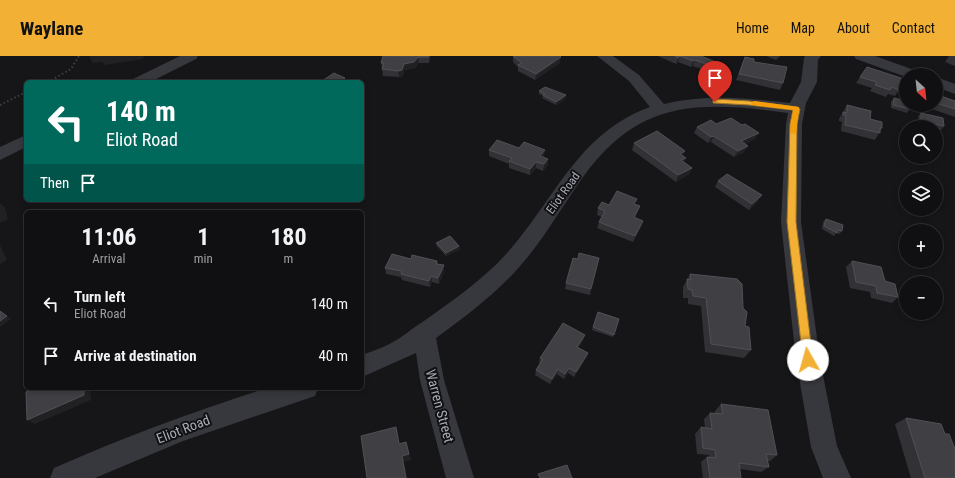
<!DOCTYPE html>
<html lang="en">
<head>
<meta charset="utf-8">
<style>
  :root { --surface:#101012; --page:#1e1e20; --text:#f1f3f6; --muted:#9c9d9f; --line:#303032; --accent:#f2b134 }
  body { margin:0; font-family:"Roboto Condensed",sans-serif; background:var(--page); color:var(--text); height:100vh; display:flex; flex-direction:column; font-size:15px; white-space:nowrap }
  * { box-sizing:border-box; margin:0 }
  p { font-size:13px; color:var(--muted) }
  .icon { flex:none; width:22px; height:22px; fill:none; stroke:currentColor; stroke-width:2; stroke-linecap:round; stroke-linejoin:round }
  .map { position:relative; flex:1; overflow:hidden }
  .sheet { position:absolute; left:24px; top:154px; width:340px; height:180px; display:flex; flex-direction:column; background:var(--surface); border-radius:6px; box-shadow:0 2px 6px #0003,0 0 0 1px var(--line) }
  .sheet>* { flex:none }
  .guide { position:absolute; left:24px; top:24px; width:340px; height:122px; border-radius:6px; box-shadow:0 2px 6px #0003,0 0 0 1px var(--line); background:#00695c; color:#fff; overflow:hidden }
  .needle { width:26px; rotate:153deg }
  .buttons { position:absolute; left:899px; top:12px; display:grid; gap:8px }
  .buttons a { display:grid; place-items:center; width:44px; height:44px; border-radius:50%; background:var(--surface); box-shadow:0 2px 6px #0003,0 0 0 1px var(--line); font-size:20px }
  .pin { position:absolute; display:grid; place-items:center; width:34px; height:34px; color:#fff; margin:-41px -17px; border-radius:50% 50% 50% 0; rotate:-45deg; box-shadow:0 0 4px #0007 }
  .pin .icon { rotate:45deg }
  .me { position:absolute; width:44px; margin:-22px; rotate:353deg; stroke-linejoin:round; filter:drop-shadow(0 0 3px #0008) }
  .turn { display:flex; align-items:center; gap:14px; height:84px; padding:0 16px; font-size:18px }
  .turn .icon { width:52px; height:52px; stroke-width:2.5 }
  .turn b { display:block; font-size:28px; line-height:34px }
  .then { display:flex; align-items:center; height:38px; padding:0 16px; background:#0003; gap:8px; font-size:15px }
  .eta { display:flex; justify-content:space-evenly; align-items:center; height:68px; text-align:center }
  .eta b { font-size:24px; font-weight:700; line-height:28px }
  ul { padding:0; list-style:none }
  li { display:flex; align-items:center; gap:12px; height:52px; padding:0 16px }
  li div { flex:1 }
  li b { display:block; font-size:15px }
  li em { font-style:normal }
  header { display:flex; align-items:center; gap:24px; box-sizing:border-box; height:56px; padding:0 20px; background:var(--accent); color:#111 }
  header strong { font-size:19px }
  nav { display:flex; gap:22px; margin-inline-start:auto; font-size:14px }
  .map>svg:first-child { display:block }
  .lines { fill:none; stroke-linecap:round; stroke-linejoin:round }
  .path { stroke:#3d3f44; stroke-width:2; stroke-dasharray:1.5 2.5; stroke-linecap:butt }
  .minor { fill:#37383d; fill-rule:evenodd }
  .wall { fill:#323236 }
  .shaded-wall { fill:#212124 }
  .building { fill:#3f3f44; stroke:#4f5156 }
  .route { fill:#f2b134; stroke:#9d7322 }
  .slow { fill:#f59e0b }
  .labels { text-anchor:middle; stroke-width:4; stroke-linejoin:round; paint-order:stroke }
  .street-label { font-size:12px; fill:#a8adb8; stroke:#111113 }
  .near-street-label { font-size:14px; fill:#a8adb8; stroke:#111113 }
</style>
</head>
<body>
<header>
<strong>Waylane</strong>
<nav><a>Home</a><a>Map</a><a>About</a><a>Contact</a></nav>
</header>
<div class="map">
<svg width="955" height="422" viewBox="0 0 955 422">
  <rect width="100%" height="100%" fill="#161618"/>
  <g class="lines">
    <g class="path">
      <polyline points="48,26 71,13 79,0"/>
      <polyline points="0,49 26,36"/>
    </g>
    <g class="minor">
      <polygon points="180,0 198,0 196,3 150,26 130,26 133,23"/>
      <path d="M 597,0 L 613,0 L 639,19 L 664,48 C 706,38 748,42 790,47 L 801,26 L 804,2 L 805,0 L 821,0 L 818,4 L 817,26 L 806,47 L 802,68 L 801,166 L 820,304 L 837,390 L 851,422 L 823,422 L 811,391 L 796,304 L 781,166 L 786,68 L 788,57 C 697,45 638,43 581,124 C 561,152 544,183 521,209 C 497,237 466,260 436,282 L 444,324 L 474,422 L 446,422 L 420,324 L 416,297 L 362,321 L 362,299 C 372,295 383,292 393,286 C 403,281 411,273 421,267 C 451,246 483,224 508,196 C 555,143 578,77 650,51 L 629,25 Z"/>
      <polygon points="854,0 875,0 920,16 922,19 906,19 906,21 856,3"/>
      <polygon points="936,21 955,28 955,38 936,31"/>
      <polygon points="26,79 26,91 0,104 0,91"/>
      <path d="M 267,332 L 318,332 L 315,340 L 183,385 L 95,422 L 50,422 L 54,412 C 124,381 195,355 267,332 Z"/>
    </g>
  </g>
  <g class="wall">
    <polygon points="383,0 431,0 429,7 419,7 415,12 404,14 403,20 399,21 383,20 381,7"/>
    <polygon points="513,0 560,7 535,24 518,15 518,11 513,6"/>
    <polygon points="658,0 701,0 718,7 716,13 712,17 693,10 691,11 678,6 676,8"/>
    <polygon points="766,0 780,0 776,4"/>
    <polygon points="949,0 955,0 955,10 945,6"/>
    <polygon points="745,1 754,6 783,27 780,34 736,24"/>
    <polygon points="860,21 898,26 899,34 895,40 888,38 886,41 870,35 872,32 856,27"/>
    <polygon points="539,35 566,39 565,43 556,49 542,42 543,40 539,38"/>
    <polygon points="938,39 955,45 955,61 929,52 931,49 936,49 936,41"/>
    <polygon points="894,42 910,53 907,57 891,52 891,46"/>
    <polygon points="847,49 870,63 882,72 875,84 841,75 842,66 839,65 839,63"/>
    <polygon points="921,57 944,70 941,74 936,72 936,71 930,71 919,68 918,60"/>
    <polygon points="716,68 755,83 745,88 744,96 734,101 711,86 708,87 694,77 697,71"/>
    <polygon points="634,87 683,100 686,102 684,106 692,112 689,118 676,126 632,94"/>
    <polygon points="519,92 544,100 543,101 548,109 543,115 536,112 530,119 509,112 509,108 489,100 489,94"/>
    <polygon points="718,125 758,145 749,154 715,131"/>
    <polygon points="609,149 636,149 638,156 635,162 641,171 633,186 597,172 599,166 602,161 597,159 598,152"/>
    <polygon points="826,163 842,175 839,178 836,177 834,180 822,173 823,166"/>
    <polygon points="436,187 459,190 460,193 446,200 437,190"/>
    <polygon points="411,203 437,205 438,208 444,215 439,228 432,226 430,231 402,224 401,221 386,218 385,212"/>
    <polygon points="852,205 885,225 898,241 892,247 871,242 870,236 850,232 846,211"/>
    <polygon points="690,218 743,252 745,270 751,294 744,302 705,296 701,250 688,248 688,242 683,242 683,231"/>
    <polygon points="566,227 591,233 590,239 565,233"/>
    <polygon points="598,256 619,263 613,281 592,274"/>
    <polygon points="583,285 578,292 588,297 586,302 574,321 568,317 564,323 557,318 550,328 535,319 536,314 540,307 539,307 540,302"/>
    <polygon points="721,348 777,399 770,405 767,405 769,411 761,416 740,413 741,422 703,422 701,406 707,401 709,401 709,399 697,398 695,378 701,371 705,372 704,363 710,357 715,357 715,355"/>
    <polygon points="906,362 945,378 955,422 911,422 895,368"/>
  </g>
  <g class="shaded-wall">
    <polygon points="89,0 144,0 143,3 105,9 102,6 93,7"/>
    <polygon points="429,0 431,0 429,7"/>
    <polygon points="680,0 678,6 676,8 678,2"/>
    <polygon points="418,1 419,7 415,12 404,14 403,20 399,21 398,15 404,8"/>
    <polygon points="561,1 560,7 535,24 536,18"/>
    <polygon points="695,4 693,10 691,11 693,5"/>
    <polygon points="718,7 716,13 712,17 714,11"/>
    <polygon points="345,22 346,26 338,26"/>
    <polygon points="566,39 565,43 556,49 556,46"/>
    <polygon points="759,77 755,83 738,92 741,85"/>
    <polygon points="714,80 711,86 708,87 711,81"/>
    <polygon points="748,90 744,96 734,101 738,95"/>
    <polygon points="545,94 544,100 540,106 540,100"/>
    <polygon points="685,95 683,101 680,98"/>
    <polygon points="686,102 683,108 681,104"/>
    <polygon points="548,103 548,109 543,115 544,108"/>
    <polygon points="536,106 536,112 530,119 530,113"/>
    <polygon points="692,112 689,118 676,126 678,119"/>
    <polygon points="762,139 758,145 749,154 752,148"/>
    <polygon points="0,147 5,152 8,163 0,167"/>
    <polygon points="640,150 638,156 632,167 634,161"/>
    <polygon points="643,165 641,171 633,186 635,180"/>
    <polygon points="0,189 7,204 0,208"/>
    <polygon points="459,190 460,193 446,200 446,197"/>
    <polygon points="444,209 444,215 439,228 438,222"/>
    <polygon points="431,220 432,226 430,231 429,225"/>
    <polygon points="0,255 11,263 0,271"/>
    <polygon points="585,279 583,285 575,296 577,291"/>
    <polygon points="588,297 586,302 574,321 576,316"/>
    <polygon points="569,312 568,317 564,323 565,318"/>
    <polygon points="558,313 557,318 550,328 552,323"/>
    <polygon points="84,332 90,332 91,344 35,368 27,364"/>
    <polygon points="396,371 398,377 401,394 399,388"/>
    <polygon points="406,386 411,404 404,406 407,422 406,422 402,400"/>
  </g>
  <g class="building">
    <polygon points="383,0 429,0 429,1 418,1 414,6 404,8 402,14 398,15 382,13 384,7 381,7"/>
    <polygon points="513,0 560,0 561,1 536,18 518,9 522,7"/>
    <polygon points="675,0 701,0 718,7 714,11 695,4 693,5 680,0 678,2"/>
    <polygon points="745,1 754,3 754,6 787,11 783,27 739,18"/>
    <polygon points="867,11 901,22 898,26 903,27 899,34 892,31 890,34 875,29 877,26 860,21"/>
    <polygon points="334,17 345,22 338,26 318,26 325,23"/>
    <polygon points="545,31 566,39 556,46 543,39 545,38 539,35"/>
    <polygon points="938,39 955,45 955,53 936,47 936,42"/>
    <polygon points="894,42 906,45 906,49 910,49 910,53 893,49"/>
    <polygon points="847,49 871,55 870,63 882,66 882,72 880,72 880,77 845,69 846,59 843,59 843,56 847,57"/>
    <polygon points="921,57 943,62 944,70 921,65"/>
    <polygon points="731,62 742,69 745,68 759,77 741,85 748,90 738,95 714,80 711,81 697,71 711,64 716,68"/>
    <polygon points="657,75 685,95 680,98 686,102 681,104 692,112 678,119 634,87"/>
    <polygon points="497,84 519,92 524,86 545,94 540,100 548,103 544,108 536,106 530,113 509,105 512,102 489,94"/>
    <polygon points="727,118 762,139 752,148 718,125"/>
    <polygon points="617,135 637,143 634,148 640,150 634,161 643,165 635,180 599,166 605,155 598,152 602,146 609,149"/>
    <polygon points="826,163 843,169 842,175 837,174 837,177 824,170"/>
    <polygon points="450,180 459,190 446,197 436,187"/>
    <polygon points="579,197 599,202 591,233 566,227 573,202 578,203"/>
    <polygon points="392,198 411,203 412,199 437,205 436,208 444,209 438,222 431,220 429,225 401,218 402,215 385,212"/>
    <polygon points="852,205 881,211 885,225 895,228 898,241 877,237 876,230 856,226"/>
    <polygon points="690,218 737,223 742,228 743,252 747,256 745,270 749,271 751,294 711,288 706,242 693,240 692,234 688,233 687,223 691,224"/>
    <polygon points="0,255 7,260 0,265"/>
    <polygon points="598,256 619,263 614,279 593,271"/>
    <polygon points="563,267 585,279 577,291 588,297 576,316 569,312 565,318 558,313 552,323 536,314 543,303 540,302"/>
    <polygon points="31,332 84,332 84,339 27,364 26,336"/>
    <polygon points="721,348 768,354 777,399 766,398 769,411 739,407 741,422 710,422 707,401 716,402 715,394 703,392 701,371 712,373 710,357 723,358"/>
    <polygon points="906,362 941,368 945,378 949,378 955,393 955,422 925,422"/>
    <polygon points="396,371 399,388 406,386 409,398 402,400 406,422 367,422 361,380"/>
    <polygon points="567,409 572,422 540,422 538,418"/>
  </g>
  <polygon class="route" points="715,43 749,45 797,51 800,53 797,68 796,166 813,304 811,308 808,309 804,308 803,304 787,166 790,68 793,54 749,49 713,47 713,44"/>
  <polygon class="slow" points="754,45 799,51 796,78 790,77 793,54 752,49 751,47"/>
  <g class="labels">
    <g class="street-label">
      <text transform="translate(563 137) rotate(-54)" y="4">Eliot Road</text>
    </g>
    <g class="near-street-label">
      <text transform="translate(440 350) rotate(75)" y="5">Warren Street</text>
      <text transform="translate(183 373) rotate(-21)" y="5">Eliot Road</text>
    </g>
  </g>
</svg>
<div class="buttons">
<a><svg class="needle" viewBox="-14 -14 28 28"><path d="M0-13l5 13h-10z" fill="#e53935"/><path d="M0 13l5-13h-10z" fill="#9c9d9f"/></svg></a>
<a><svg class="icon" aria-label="search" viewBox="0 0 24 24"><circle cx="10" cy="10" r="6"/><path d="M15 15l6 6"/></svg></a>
<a><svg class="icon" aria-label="layers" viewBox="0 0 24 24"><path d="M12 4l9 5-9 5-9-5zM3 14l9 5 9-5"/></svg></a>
<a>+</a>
<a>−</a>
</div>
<div class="pin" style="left:715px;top:46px;background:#d93025"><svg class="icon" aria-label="arrive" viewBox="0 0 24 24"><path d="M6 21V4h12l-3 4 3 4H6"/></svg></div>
<svg class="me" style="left:808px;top:304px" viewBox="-20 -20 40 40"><circle r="19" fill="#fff"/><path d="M0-13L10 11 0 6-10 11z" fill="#f2b134"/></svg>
<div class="guide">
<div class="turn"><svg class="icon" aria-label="left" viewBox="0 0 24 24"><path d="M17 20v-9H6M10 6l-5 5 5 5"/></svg><div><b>140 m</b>Eliot Road</div></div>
<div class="then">Then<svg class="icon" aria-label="arrive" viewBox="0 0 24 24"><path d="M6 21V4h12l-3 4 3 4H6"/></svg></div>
</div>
<section class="sheet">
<div class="eta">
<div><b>11:06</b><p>Arrival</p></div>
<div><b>1</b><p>min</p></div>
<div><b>180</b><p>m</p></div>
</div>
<ul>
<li><svg class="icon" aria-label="left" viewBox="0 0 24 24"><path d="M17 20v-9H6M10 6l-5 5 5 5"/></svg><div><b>Turn left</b><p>Eliot Road</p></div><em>140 m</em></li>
<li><svg class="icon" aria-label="arrive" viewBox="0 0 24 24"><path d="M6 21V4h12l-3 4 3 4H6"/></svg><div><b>Arrive at destination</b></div><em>40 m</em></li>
</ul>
</section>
</div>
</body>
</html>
